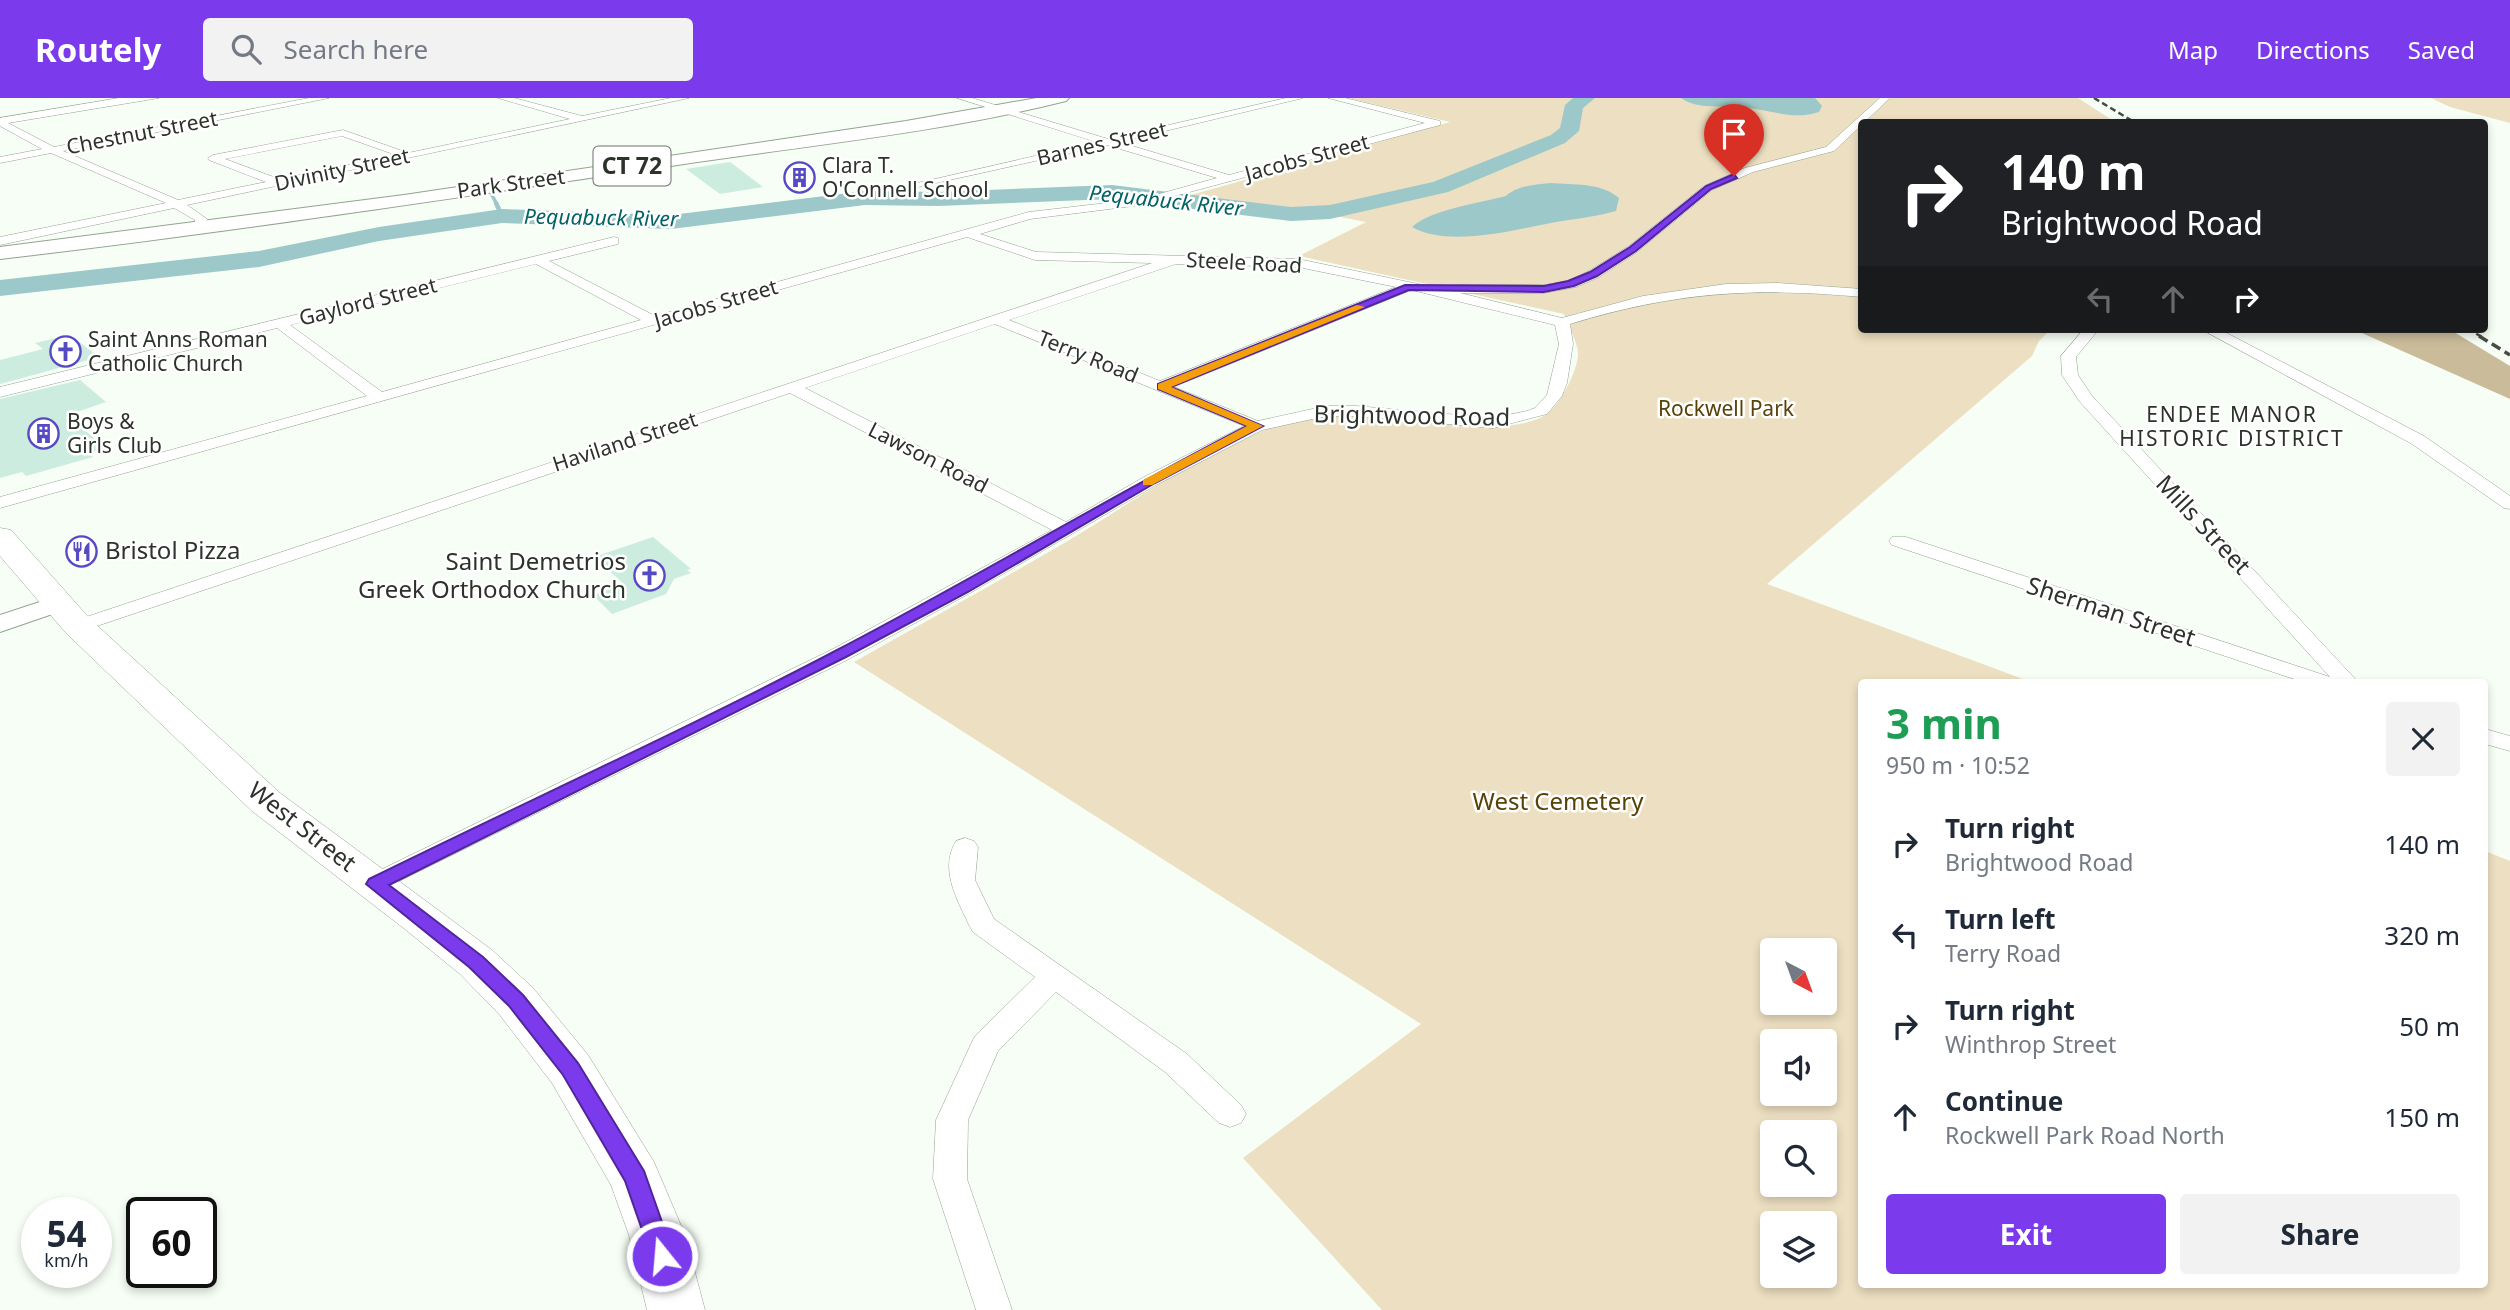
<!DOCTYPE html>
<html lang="en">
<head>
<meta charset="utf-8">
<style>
  :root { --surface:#fff; --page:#f2f2f3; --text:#1f2937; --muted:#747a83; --accent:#7c3aed }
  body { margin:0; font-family:"Noto Sans",sans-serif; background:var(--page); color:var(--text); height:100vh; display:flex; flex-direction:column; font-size:26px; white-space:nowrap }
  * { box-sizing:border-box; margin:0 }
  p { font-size:23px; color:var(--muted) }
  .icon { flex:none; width:38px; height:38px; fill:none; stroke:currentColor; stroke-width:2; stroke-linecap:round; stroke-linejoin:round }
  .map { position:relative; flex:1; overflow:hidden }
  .panel { position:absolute; left:1858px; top:581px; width:630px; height:609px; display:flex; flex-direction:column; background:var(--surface); border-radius:7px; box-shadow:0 4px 10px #0003 }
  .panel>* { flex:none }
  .guide { position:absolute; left:1858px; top:21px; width:630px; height:214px; border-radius:7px; box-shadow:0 4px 10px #0003; background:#202124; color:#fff; overflow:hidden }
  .needle { width:46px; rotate:139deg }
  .tools { position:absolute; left:1760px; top:840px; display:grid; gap:14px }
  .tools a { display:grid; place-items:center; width:77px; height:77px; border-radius:7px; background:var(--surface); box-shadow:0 4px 10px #0003; font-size:35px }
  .speed { position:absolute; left:21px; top:1099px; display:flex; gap:14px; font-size:35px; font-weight:700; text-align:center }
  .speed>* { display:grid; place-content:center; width:91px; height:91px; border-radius:50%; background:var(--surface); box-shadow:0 4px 10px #0003; line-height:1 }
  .speed small { font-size:18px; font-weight:400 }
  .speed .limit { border:4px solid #111; border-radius:10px; background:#fff; color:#111 }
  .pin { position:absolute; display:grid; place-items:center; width:60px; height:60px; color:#fff; margin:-72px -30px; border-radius:50% 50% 50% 0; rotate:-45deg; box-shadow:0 0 7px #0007 }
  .pin .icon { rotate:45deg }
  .me { position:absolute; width:77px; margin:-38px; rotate:343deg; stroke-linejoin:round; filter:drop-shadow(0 0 5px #0008) }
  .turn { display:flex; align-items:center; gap:24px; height:147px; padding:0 28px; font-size:32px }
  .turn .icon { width:91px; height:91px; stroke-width:2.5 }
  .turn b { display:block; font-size:49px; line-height:60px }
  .lanes { display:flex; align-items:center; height:66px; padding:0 28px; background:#0003; justify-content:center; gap:35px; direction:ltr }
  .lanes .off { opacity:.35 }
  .round { display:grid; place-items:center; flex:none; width:74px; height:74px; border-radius:7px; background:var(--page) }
  .overview { display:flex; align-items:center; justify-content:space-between; height:119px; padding:0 28px }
  h1 { font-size:42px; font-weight:700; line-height:52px; color:#1e9e55 }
  .button { display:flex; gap:14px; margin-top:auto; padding:14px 28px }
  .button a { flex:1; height:80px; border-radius:7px; background:var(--accent); color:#fff; font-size:28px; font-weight:700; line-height:80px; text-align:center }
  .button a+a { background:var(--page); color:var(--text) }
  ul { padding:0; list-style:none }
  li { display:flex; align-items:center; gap:21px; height:91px; padding:0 28px }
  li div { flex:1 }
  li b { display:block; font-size:26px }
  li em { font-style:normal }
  header { display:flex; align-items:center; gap:42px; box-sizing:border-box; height:98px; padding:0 35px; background:var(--accent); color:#fff }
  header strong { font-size:33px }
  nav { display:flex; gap:38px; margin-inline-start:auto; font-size:24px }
  .search { width:490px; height:63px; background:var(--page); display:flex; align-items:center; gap:18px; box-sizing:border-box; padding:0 24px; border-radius:7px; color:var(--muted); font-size:26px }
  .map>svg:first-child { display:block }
  .green { fill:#eddfc1; fill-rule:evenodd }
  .forest { fill:#cabb9b }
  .water { fill:#9dc8c9 }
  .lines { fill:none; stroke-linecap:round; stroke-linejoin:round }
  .stream-far1 { stroke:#9dc8c9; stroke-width:3.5 }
  .stream { stroke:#9dc8c9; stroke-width:4.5 }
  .river { fill:#9dc8c9; fill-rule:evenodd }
  .building { fill:#cdece0 }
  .minor-casing { stroke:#92a48f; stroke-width:1 }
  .tertiary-casing { stroke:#92a48f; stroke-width:2 }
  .primary-casing { stroke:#92a48f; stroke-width:1 }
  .trunk-casing { stroke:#92a48f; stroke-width:2 }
  .minor { fill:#fff; fill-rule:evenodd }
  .tertiary { fill:#fff; fill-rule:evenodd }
  .primary { fill:#fff; fill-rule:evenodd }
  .trunk { fill:#fff; fill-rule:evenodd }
  .rail-far1 { stroke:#454d44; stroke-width:2.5; stroke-dasharray:6 3.5; stroke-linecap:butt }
  .rail { stroke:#454d44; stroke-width:3.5; stroke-dasharray:10 5; stroke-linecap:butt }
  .route { fill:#7c3aed; stroke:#51269a; stroke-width:2 }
  .slow { fill:#f59e0b }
  .labels { text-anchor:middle; stroke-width:5; stroke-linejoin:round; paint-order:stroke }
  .far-street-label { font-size:21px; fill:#2b332a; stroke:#fff }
  .far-poi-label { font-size:21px; fill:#2b332a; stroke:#fff; text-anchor:start }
  .far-water-label { font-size:21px; font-style:italic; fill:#026264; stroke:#fff }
  .far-park-label { font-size:21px; fill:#594208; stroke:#fff }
  .far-neighbourhood-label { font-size:21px; letter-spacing:2px; fill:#2b332a; stroke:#fff }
  .shield { fill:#fff; stroke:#6b706a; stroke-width:2 }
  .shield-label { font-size:23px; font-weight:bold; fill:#2b332a }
  .street-label { font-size:24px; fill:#2b332a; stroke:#fff }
  .poi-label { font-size:24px; fill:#2b332a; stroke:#fff; text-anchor:start }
  .park-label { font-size:24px; fill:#594208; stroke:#fff }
</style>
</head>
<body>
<header>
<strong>Routely</strong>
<div class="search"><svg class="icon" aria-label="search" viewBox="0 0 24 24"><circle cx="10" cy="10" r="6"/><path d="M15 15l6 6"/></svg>Search here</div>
<nav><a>Map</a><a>Directions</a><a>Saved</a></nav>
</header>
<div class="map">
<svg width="2510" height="1212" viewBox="0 0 2510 1212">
  <rect width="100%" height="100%" fill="#f6fef5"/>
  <g class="green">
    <path d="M 1348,0 L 2078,0 L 2115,24 L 1862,24 L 1862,231 L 2051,231 L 2039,243 L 2032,258 L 1767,486 L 2031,584 L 1862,584 L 1862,1186 L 2485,1186 L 2485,753 L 2510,763 L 2510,1212 L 1382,1212 L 1243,1060 L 1421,926 L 854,564 C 924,524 996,485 1066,444 C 1135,403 1208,349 1285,325 C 1337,308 1400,320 1454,325 C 1483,328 1515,332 1542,319 C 1558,312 1578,273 1578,256 C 1578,245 1568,227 1564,216 L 1299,158 L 1366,124 L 1288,109 L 1216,106 L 1184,99 L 1450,24 ZM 1773,852 L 1825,852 L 1825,905 L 1773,905 ZM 1773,943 L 1825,943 L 1825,996 L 1773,996 ZM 1773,1034 L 1825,1034 L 1825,1087 L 1773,1087 ZM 1773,1125 L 1825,1125 L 1825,1178 L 1773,1178 Z"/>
    <polygon points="2431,0 2510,0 2510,25 2450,9"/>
  </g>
  <polygon class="forest" points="2353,231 2449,231 2510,268 2510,301"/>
  <g class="water">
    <path d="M 1681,0 L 1815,0 L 1822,8 L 1819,14 C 1792,23 1768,11 1742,9 C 1722,7 1698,12 1681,0 Z"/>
    <path d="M 1550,85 C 1574,87 1600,84 1619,100 L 1616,113 C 1592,120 1570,121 1546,126 C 1508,133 1447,149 1412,129 C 1432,111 1480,105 1506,98 C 1518,87 1534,87 1550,85 Z"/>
  </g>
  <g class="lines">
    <polyline class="stream-far1" points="490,93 497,107"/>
    <polyline class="stream" points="496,105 502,118"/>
    <polygon class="river" points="1573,0 1595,0 1583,10 1579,33 1565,45 1448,94 1330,121 1291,123 1112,101 938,108 865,107 671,131 502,125 379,143 259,169 0,198 0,182 259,153 379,129 502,111 671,117 865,93 938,94 1112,87 1291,109 1330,107 1433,84 1551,37 1560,30 1565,7"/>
  </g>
  <g class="building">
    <polygon points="730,64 763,89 720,96 686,71"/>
    <polygon points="70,237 98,258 96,260 0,286 0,262 43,251 35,245"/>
    <polygon points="80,282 106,304 68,317 105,350 89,355 93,359 26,378 22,374 0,380 0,301"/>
    <polygon points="653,439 691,471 687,472 691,475 674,481 666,496 612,516 593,497 624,486 594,459"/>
  </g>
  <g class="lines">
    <defs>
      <g id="minor">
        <path d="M 119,0 L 159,0 L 8,25 L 54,49 L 309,0 L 329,0 L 63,53 L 178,102 L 266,84 L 209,62 L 208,60 L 213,57 L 343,32 L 408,55 L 570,21 L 498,0 L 514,0 L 582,18 L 671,0 L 689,0 L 187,107 L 207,121 L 207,131 L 201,135 L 195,131 L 195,122 L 174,110 L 0,147 L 0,139 L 166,105 L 51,55 L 0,65 L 0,59 L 42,51 L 0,28 L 0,20 ZM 342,38 L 396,57 L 279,81 L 225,61 Z"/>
        <path d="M 957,0 L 972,0 L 1108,41 L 1286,0 L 1303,0 L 1119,44 L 1229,77 L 1425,25 L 1328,0 L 1345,0 L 1440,23 L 1440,27 L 1141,107 L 1030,121 L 980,136 L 1036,154 L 1298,161 L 1452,193 L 1452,188 L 1457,187 L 1544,187 L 1568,183 L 1589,173 L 1629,148 L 1704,88 L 1745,70 L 1826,49 L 1880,0 L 1890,0 L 1834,53 L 1753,74 L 1712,92 L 1637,154 L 1599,179 L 1576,189 L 1544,195 L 1460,195 L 1562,220 L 1643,198 L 1726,186 L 1777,185 L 1862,191 L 1862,199 C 1753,189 1675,194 1570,226 L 1573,246 L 1567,285 L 1562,298 L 1547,316 L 1493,330 L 1356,318 L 1326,318 L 1262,332 L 1156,387 L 970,495 L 849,561 L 375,795 L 366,793 L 362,786 L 366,779 L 833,551 L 1052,432 L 790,295 L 85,532 L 71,532 L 67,528 L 71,524 L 1152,165 L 1035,162 L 967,139 L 0,410 L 0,399 L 367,298 L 277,230 L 0,299 L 0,289 L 614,139 L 618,140 L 618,146 L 549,163 L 655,218 L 1029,114 L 1141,101 L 1217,80 L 1107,47 L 900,93 L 900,89 L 1096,44 ZM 536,166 L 641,222 L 382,294 L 290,227 ZM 1176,166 L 1298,169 L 1396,189 L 1160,283 L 1009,222 ZM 1412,192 L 1555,227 L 1559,246 L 1547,297 L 1535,310 L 1527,313 L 1493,320 L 1356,308 L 1326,308 L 1258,323 L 1174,289 ZM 995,226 L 1244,328 L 1144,379 L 1066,424 L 805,290 Z"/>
        <polygon points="2084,231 2099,231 2076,259 2078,277 2092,298 2358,584 2335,584 2332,581 2334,584 2303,584 1892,447 1889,443 1892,439 1906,439 2330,579 2080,304 2062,277 2061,258"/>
        <polygon points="2201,231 2219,231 2424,338 2510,398 2510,411 2504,410 2412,346"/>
        <polygon points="2485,631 2510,638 2510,653 2485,646"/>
        <path d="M 965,740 L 974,743 L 978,749 L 975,782 L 994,821 L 1187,956 L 1241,1007 L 1246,1016 L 1241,1025 L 1230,1029 L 1219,1025 L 1165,974 L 1056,894 L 998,953 L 968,1022 L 967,1081 L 1012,1212 L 976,1212 L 933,1081 L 936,1022 L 971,946 L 975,938 L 1035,879 L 973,834 L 969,827 C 957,801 939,771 956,743 Z"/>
      </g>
      <polygon id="tertiary" points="58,498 67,501 71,506 67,511 0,534 0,517"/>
      <polygon id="primary" points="0,430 11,432 90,521 280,695 492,852 533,890 588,957 654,1064 685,1137 705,1212 647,1212 629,1137 611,1087 552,985 499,916 460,876 406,832 252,713 66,535 0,458"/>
      <path id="trunk" d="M 1037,0 L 1069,0 L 1066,3 C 939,35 801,48 671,68 C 447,101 224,135 0,161 L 0,149 L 404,97 L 906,23 Z"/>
    </defs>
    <use href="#minor" class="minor-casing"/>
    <use href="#tertiary" class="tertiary-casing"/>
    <use href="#primary" class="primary-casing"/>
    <use href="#trunk" class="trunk-casing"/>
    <use href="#minor" class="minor"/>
    <use href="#tertiary" class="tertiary"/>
    <use href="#primary" class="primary"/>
    <use href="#trunk" class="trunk"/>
    <g class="rail-far1">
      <polyline points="2094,0 2134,24"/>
      <polyline points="2468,231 2482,239"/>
    </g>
    <polyline class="rail" points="2479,238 2510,257"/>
  </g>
  <path class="route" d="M 1734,76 L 1737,80 L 1711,91 L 1636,153 L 1597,178 L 1574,188 L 1544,194 L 1409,192 L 1171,289 L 1263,328 L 1155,385 L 968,494 L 846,559 L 389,787 L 483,859 L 523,897 L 578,965 L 644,1073 L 674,1158 L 671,1166 L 662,1169 L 654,1166 L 625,1083 L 563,977 L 509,908 L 469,869 L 366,786 L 369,781 C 525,704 685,632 839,551 C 977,479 1109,399 1247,328 L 1158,291 L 1158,286 L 1405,187 L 1544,188 L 1568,183 L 1590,174 L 1630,149 L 1706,88 Z"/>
  <polygon class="slow" points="1357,207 1365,209 1171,289 1263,328 1152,387 1143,387 1143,382 1247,328 1158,291 1158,286"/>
  <defs>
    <symbol id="building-ring" viewBox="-11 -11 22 22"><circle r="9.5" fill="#fff" stroke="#564ac2" stroke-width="1.5"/><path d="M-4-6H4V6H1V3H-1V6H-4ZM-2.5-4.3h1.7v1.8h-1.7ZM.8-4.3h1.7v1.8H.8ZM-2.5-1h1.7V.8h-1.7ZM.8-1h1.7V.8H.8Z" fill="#564ac2"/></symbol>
    <symbol id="church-ring" viewBox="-11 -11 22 22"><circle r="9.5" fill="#fff" stroke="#564ac2" stroke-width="1.5"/><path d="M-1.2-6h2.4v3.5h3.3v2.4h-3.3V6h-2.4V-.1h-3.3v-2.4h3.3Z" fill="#564ac2"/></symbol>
    <symbol id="restaurant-ring" viewBox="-11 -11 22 22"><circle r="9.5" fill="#fff" stroke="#564ac2" stroke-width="1.5"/><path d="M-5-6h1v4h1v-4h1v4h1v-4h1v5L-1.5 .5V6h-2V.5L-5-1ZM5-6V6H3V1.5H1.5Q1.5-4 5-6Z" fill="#564ac2"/></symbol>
  </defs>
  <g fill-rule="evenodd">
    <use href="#building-ring" x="782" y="62" width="35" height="35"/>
    <use href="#church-ring" x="48" y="236" width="35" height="35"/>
    <use href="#building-ring" x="26" y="318" width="35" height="35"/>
    <use href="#restaurant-ring" x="64" y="436" width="35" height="35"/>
    <use href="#church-ring" x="632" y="460" width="35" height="35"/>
  </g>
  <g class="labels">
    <g class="far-street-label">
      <text transform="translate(142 35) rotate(-11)" y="7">Chestnut Street</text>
      <text transform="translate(1102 46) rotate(-13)" y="7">Barnes Street</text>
      <text transform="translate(1307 60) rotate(-15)" y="7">Jacobs Street</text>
      <text transform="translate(342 72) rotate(-12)" y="7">Divinity Street</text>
      <text transform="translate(511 86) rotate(-8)" y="7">Park Street</text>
      <text transform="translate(1244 165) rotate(3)" y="7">Steele Road</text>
      <text transform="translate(368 204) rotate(-14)" y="7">Gaylord Street</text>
      <text transform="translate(716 206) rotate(-16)" y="7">Jacobs Street</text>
      <text transform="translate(1088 259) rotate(22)" y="7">Terry Road</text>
      <text transform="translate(625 344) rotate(-18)" y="7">Haviland Street</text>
      <text transform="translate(928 360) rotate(27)" y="7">Lawson Road</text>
    </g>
    <g class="far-poi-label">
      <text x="822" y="75">Clara T.<tspan x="822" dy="24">O'Connell School</tspan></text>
      <text x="88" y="249">Saint Anns Roman<tspan x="88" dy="24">Catholic Church</tspan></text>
      <text x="67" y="331">Boys &amp;<tspan x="67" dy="24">Girls Club</tspan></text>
    </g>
    <g class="far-water-label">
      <text transform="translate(1166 103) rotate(6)" y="7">Pequabuck River</text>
      <text transform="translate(601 120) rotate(1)" y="7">Pequabuck River</text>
    </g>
    <g class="far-park-label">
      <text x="1726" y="318">Rockwell Park</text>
    </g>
    <g class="far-neighbourhood-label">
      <text x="2232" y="324">ENDEE MANOR<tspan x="2232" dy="24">HISTORIC DISTRICT</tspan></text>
    </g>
    <rect class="shield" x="593.5" y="48.5" width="77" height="39" rx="5"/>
    <g class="shield-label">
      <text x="632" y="76">CT 72</text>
    </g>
    <g class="street-label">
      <text transform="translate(1412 318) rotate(1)" y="8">Brightwood Road</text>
      <text transform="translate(2203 427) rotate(47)" y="8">Mills Street</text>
      <text transform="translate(2111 514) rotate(18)" y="8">Sherman Street</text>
      <text transform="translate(302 729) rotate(38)" y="8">West Street</text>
    </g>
    <g class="poi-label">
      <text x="105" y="461">Bristol Pizza</text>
      <text x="626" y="472" text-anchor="end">Saint Demetrios<tspan x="626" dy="28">Greek Orthodox Church</tspan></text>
    </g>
    <g class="park-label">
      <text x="1558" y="712">West Cemetery</text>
    </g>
  </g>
</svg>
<div class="tools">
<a><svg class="needle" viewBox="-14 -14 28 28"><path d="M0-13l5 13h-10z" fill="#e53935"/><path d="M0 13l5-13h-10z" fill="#747a83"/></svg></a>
<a><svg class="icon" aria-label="sound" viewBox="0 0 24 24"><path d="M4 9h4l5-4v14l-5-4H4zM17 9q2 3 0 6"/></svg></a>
<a><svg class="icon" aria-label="search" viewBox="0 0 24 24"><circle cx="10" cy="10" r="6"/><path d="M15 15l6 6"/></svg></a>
<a><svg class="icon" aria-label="layers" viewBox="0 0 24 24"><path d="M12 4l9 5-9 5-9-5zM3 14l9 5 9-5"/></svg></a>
</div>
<div class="speed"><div>54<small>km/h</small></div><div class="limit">60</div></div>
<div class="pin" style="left:1734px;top:78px;background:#d93025"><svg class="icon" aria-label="arrive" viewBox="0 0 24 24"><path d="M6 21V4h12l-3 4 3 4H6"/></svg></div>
<svg class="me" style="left:662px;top:1158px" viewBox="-20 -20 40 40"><circle r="17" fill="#7c3aed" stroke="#fff" stroke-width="3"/><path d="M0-11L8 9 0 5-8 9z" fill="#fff"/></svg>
<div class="guide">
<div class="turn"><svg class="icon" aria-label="right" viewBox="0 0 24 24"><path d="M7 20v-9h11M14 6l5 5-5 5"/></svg><div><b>140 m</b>Brightwood Road</div></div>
<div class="lanes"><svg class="icon off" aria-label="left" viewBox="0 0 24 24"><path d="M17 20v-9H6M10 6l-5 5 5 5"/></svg><svg class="icon off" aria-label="ahead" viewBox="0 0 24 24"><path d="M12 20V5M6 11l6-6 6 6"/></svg><svg class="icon" aria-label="right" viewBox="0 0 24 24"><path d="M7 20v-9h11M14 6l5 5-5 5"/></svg></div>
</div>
<section class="panel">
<div class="overview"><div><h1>3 min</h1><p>950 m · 10:52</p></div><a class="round"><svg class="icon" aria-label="close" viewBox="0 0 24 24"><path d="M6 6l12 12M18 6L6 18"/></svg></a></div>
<ul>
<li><svg class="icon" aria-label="right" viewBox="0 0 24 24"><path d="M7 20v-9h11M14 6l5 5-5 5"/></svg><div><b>Turn right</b><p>Brightwood Road</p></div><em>140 m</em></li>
<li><svg class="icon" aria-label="left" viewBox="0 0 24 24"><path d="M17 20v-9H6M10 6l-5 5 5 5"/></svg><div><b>Turn left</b><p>Terry Road</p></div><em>320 m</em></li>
<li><svg class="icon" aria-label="right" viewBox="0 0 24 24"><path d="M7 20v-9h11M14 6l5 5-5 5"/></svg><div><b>Turn right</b><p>Winthrop Street</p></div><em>50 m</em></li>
<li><svg class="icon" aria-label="ahead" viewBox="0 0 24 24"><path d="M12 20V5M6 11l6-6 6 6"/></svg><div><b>Continue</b><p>Rockwell Park Road North</p></div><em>150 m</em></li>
</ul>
<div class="button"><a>Exit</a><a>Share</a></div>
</section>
</div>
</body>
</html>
